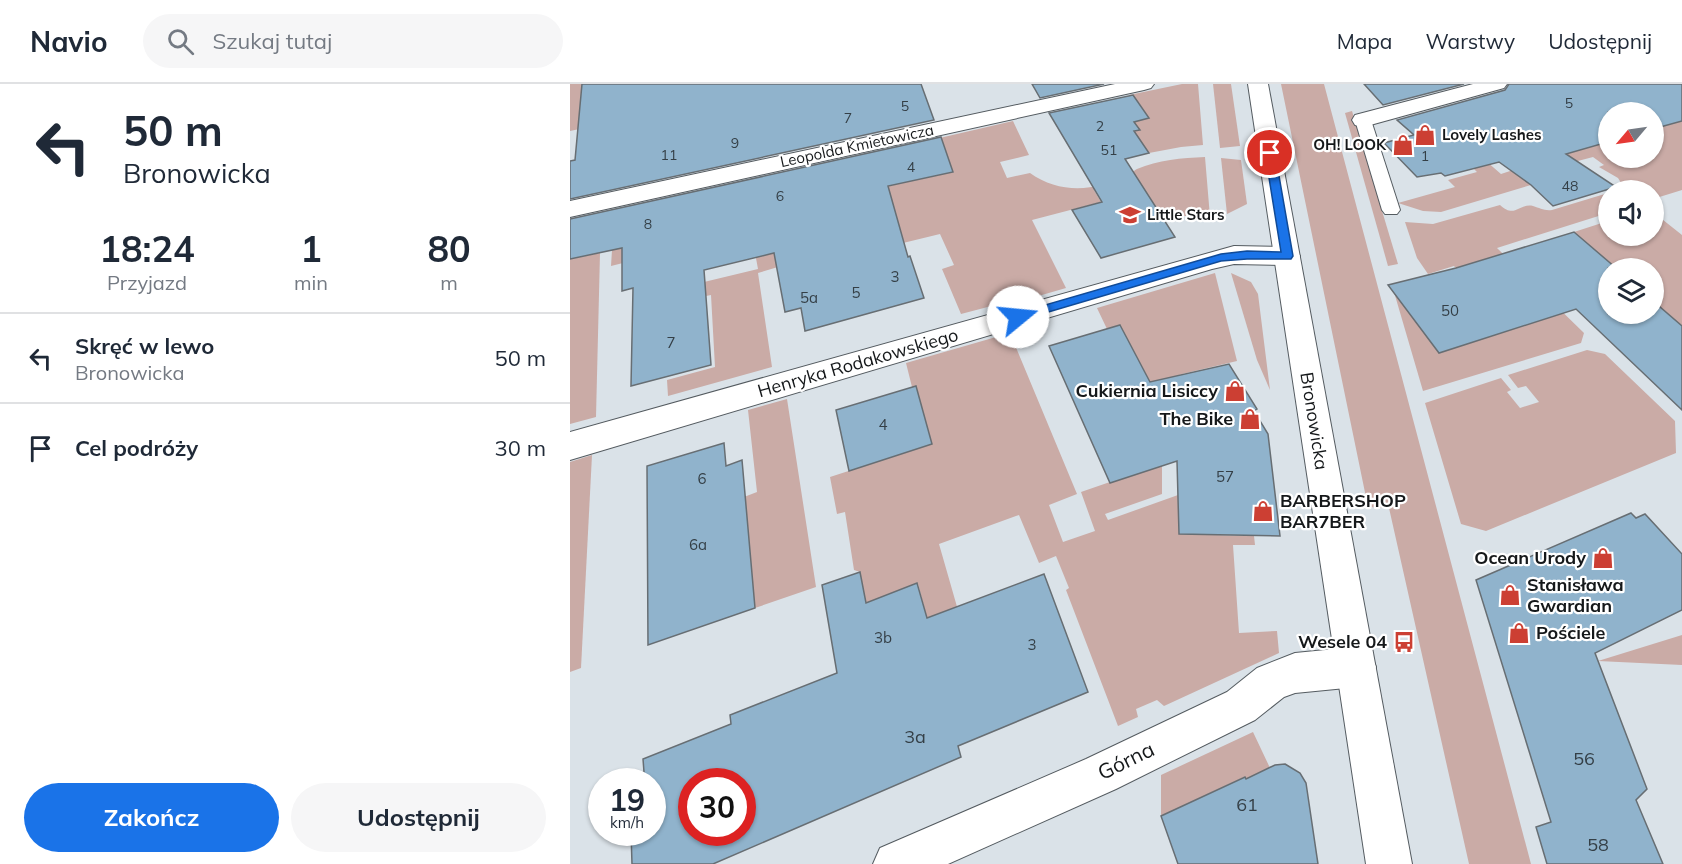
<!DOCTYPE html>
<html lang="pl">
<head>
<meta charset="utf-8">
<style>
  :root { --surface:#fff; --page:#f6f6f7; --text:#1f2937; --muted:#747a83; --line:#e0e1e3; --accent:#1a73e8 }
  body { margin:0; font-family:Mulish,sans-serif; background:var(--page); color:var(--text); height:100vh; display:flex; flex-direction:column; font-size:22px; white-space:nowrap }
  * { box-sizing:border-box; margin:0 }
  p { font-size:20px; color:var(--muted) }
  .icon { flex:none; width:33px; height:33px; fill:none; stroke:currentColor; stroke-width:2; stroke-linecap:round; stroke-linejoin:round }
  .map { position:relative; flex:1; overflow:hidden }
  .sheet { display:flex; flex-direction:column; background:var(--surface); width:570px }
  .sheet>* { flex:none }
  .top-card { background:#fff; color:var(--text); overflow:hidden }
  .needle { width:39px; rotate:241deg }
  .tools { position:absolute; left:1028px; top:18px; display:grid; gap:12px }
  .tools a { display:grid; place-items:center; width:66px; height:66px; border-radius:50%; background:var(--surface); box-shadow:0 2px 4px #0004; font-size:30px }
  .speed { position:absolute; left:18px; top:684px; display:flex; gap:12px; font-size:30px; font-weight:700; text-align:center }
  .speed>* { display:grid; place-content:center; width:78px; height:78px; border-radius:50%; background:var(--surface); box-shadow:0 2px 4px #0004; line-height:1 }
  .speed small { font-size:15px; font-weight:400 }
  .speed .limit { border:9px solid #d22; background:#fff; color:#111 }
  .pin { position:absolute; display:grid; place-items:center; width:51px; height:51px; color:#fff; margin:-26px; border:3px solid #fff; border-radius:50%; box-shadow:0 2px 6px #0007 }
  .me { position:absolute; width:66px; margin:-33px; rotate:73deg; stroke-linejoin:round; filter:drop-shadow(0 0 4px #0008) }
  .turn { display:flex; align-items:center; gap:21px; height:126px; padding:0 24px; font-size:27px }
  .turn .icon { width:78px; height:78px; stroke-width:2.5 }
  .turn b { display:block; font-size:42px; line-height:51px }
  .eta { display:flex; justify-content:space-evenly; align-items:center; height:102px; text-align:center }
  .eta b { font-size:36px; font-weight:700; line-height:42px }
  .action { display:flex; gap:12px; margin-top:auto; padding:12px 24px }
  .action a { flex:1; height:69px; border-radius:36px; background:var(--accent); color:#fff; font-size:24px; font-weight:700; line-height:69px; text-align:center }
  .action a+a { background:var(--page); color:var(--text) }
  ul { padding:0; list-style:none }
  li { display:flex; align-items:center; gap:18px; height:90px; padding:0 24px; border-top:2px solid var(--line) }
  li div { flex:1 }
  li b { display:block; font-size:22px }
  li em { font-style:normal }
  header { display:flex; align-items:center; gap:36px; box-sizing:border-box; height:84px; padding:0 30px; background:var(--surface); border-bottom:2px solid var(--line) }
  header strong { font-size:28px }
  nav { display:flex; gap:33px; margin-inline-start:auto; font-size:21px }
  .search { width:420px; height:54px; background:var(--page); display:flex; align-items:center; gap:15px; box-sizing:border-box; padding:0 21px; border-radius:33px; color:var(--muted); font-size:22px }
  main { display:flex; flex:1; min-height:0 }
  .map>svg:first-child { display:block }
  .green { fill:#caaba6 }
  .building { fill:#90b3cc; stroke:#676e73; stroke-width:1.5; fill-rule:evenodd }
  .lines { fill:none; stroke-linecap:round; stroke-linejoin:round }
  .service-casing { stroke:#545b60; stroke-width:2 }
  .minor-casing { stroke:#545b60; stroke-width:2 }
  .tertiary-casing { stroke:#545b60; stroke-width:2 }
  .service { fill:#fff; fill-rule:evenodd }
  .minor { fill:#fff; fill-rule:evenodd }
  .tertiary { fill:#fff; fill-rule:evenodd }
  .route { fill:#1a73e8; stroke:#114b97; stroke-width:1.5 }
  .labels { text-anchor:middle; stroke-width:4.5; stroke-linejoin:round; paint-order:stroke }
  .far-number-label { font-size:14px; fill:#343f46 }
  .far-poi-label { font-size:15px; font-weight:bold; fill:#15181a; stroke:#fff; text-anchor:start }
  .far-street-label { font-size:15px; fill:#15181a; stroke:#fff }
  .number-label { font-size:15px; fill:#343f46 }
  .street-label { font-size:18px; fill:#15181a; stroke:#fff }
  .poi-label { font-size:18px; font-weight:bold; fill:#15181a; stroke:#fff; text-anchor:end }
  .near-number-label { font-size:18px; fill:#343f46 }
  .near-street-label { font-size:21px; fill:#15181a; stroke:#fff }
</style>
</head>
<body>
<header>
<strong>Navio</strong>
<div class="search"><svg class="icon" aria-label="search" viewBox="0 0 24 24"><circle cx="10" cy="10" r="6"/><path d="M15 15l6 6"/></svg>Szukaj tutaj</div>
<nav><a>Mapa</a><a>Warstwy</a><a>Udostępnij</a></nav>
</header>
<main>
<section class="sheet">
<div class="top-card">
<div class="turn"><svg class="icon" aria-label="left" viewBox="0 0 24 24"><path d="M17 20v-9H6M10 6l-5 5 5 5"/></svg><div><b>50 m</b>Bronowicka</div></div>
</div>
<div class="eta">
<div><b>18:24</b><p>Przyjazd</p></div>
<div><b>1</b><p>min</p></div>
<div><b>80</b><p>m</p></div>
</div>
<ul>
<li><svg class="icon" aria-label="left" viewBox="0 0 24 24"><path d="M17 20v-9H6M10 6l-5 5 5 5"/></svg><div><b>Skręć w lewo</b><p>Bronowicka</p></div><em>50 m</em></li>
<li><svg class="icon" aria-label="arrive" viewBox="0 0 24 24"><path d="M6 21V4h12l-3 4 3 4H6"/></svg><div><b>Cel podróży</b></div><em>30 m</em></li>
</ul>
<div class="action"><a>Zakończ</a><a>Udostępnij</a></div>
</section>
<div class="map">
<svg width="1112" height="780" viewBox="0 0 1112 780">
  <rect width="100%" height="100%" fill="#dae2e8"/>
  <g class="green">
    <polygon points="0,0 12,0 10,23 33,40 0,47"/>
    <polygon points="612,0 628,0 633,61 611,63 579,69 564,47 569,46 564,38 579,34 569,19 565,19 559,11"/>
    <polygon points="643,0 661,0 670,62 650,64"/>
    <polygon points="711,0 754,0 961,780 899,780 819,424 798,423"/>
    <polygon points="1047,16 1112,23 1112,106 1083,115 1083,106 1046,106 1053,102 1048,94 1029,83 1034,81 1023,73 1004,78 961,101 871,128 853,127 828,119 885,103 878,96 907,88 894,75 909,71 931,90 1038,55 1038,74 1083,74 1083,48 1090,46 1083,41 1083,28 1065,28"/>
    <polygon points="782,27 828,180 818,182 775,29"/>
    <path d="M 443,37 L 459,71 L 430,78 L 437,94 L 460,89 C 489,110 524,107 556,93 C 561,91 563,87 567,85 C 588,76 612,74 635,73 L 640,133 L 589,131 L 536,103 L 524,106 L 531,118 L 462,136 L 496,204 L 431,223 L 429,220 L 391,230 L 372,185 L 384,181 L 370,150 L 333,159 L 314,103 L 383,88 L 374,62 L 348,59 Z"/>
    <polygon points="651,74 671,76 677,120 657,130"/>
    <path d="M 1038,109 L 1038,129 L 927,164 L 1014,249 L 1011,259 L 853,307 L 824,208 L 869,269 L 939,246 L 884,182 L 858,190 L 847,174 L 835,138 L 863,140 L 930,121 C 945,135 949,119 963,122 C 970,124 974,127 982,126 Z"/>
    <polygon points="1083,128 1112,151 1112,242 1083,217 1083,184 1046,184 1004,148 1038,137 1038,152 1083,152"/>
    <polygon points="170,136 218,180 188,189 202,283 98,312 97,296 145,283 141,211 136,212 134,198 188,185 181,147 41,182 42,166"/>
    <polygon points="30,169 26,333 0,340 0,175"/>
    <polygon points="645,189 667,277 612,290 582,301 550,241 537,245 527,224"/>
    <polygon points="661,189 681,198 688,210 700,306 687,276"/>
    <polygon points="440,249 507,410 479,421 493,458 525,447 511,408 592,380 592,410 535,430 538,436 608,411 609,450 684,452 685,461 663,461 669,549 707,547 709,569 594,622 587,616 566,625 568,633 548,642 496,506 499,504 486,472 469,479 449,431 369,460 402,575 360,545 348,500 296,522 290,488 284,486 275,428 267,430 260,393 362,360 346,303 342,303 336,279"/>
    <polygon points="1017,266 1035,270 1105,337 1106,369 916,447 891,440 855,319 931,294 941,306 937,308 950,324 969,318 956,302 948,304 938,291"/>
    <polygon points="217,315 246,503 185,524 174,413 187,408 178,326"/>
    <polygon points="22,371 11,584 0,588 0,378"/>
    <polygon points="1112,551 1112,581 1028,577"/>
    <polygon points="683,648 700,684 676,695 674,693 591,732 591,691"/>
  </g>
  <g class="building">
    <polygon points="12,0 351,0 364,36 0,115 0,77 5,76"/>
    <polygon points="462,0 534,0 470,14"/>
    <polygon points="794,0 894,0 813,21"/>
    <polygon points="939,0 1112,0 1112,37 1083,45 1083,28 1038,28 1038,58 996,70 1046,103 983,122 961,101 929,78 875,92 871,89 847,93 814,59 844,51 827,36 935,6"/>
    <polygon points="563,11 579,34 564,38 570,46 564,47 579,69 555,75 605,153 531,174 502,126 532,118 479,29"/>
    <polygon points="371,53 383,88 318,102 338,173 340,172 354,214 235,247 231,224 215,228 204,169 134,186 141,281 61,302 63,204 52,207 52,164 0,175 0,135"/>
    <polygon points="1004,148 1046,184 1038,184 1038,230 1083,230 1083,217 1112,242 1112,326 1006,225 869,269 818,201 886,184"/>
    <polygon points="550,241 580,298 659,280 687,325 684,327 698,350 710,452 609,450 607,377 540,399 479,262"/>
    <polygon points="346,302 362,360 279,387 266,326"/>
    <polygon points="154,359 156,382 172,376 185,524 78,561 77,382"/>
    <polygon points="1061,429 1066,434 1075,430 1112,470 1112,526 1025,569 1077,705 1066,716 1093,780 977,780 966,743 981,738 906,496"/>
    <path d="M 290,488 L 296,519 L 347,499 L 357,534 L 474,490 L 518,608 L 388,662 L 391,673 L 143,780 L 62,780 L 61,748 L 82,748 L 82,698 L 59,698 L 59,694 L 74,688 L 73,675 L 161,640 L 160,631 L 267,589 L 252,501 ZM 122,698 L 172,698 L 172,748 L 122,748 Z"/>
    <polygon points="715,680 730,689 736,699 748,780 608,780 591,732 675,693 676,695 705,681"/>
  </g>
  <g class="lines">
    <defs>
      <polygon id="service" points="793,31 801,36 830,126 827,130 815,130 812,126 785,36"/>
      <g id="minor">
        <polygon points="545,0 584,0 581,4 574,6 0,133 0,117"/>
        <polygon points="903,0 937,0 934,4 793,43 785,41 782,36 785,31"/>
        <polygon points="664,162 717,163 726,166 730,172 726,178 717,181 664,180 642,185 0,376 0,348"/>
        <polygon points="786,563 800,569 806,583 800,597 786,603 725,609 714,613 685,636 546,705 378,780 303,780 310,764 516,675 657,608 687,584 725,569"/>
      </g>
      <polygon id="tertiary" points="678,0 698,0 842,780 796,780"/>
    </defs>
    <use href="#service" class="service-casing"/>
    <use href="#minor" class="minor-casing"/>
    <use href="#tertiary" class="tertiary-casing"/>
    <use href="#service" class="service"/>
    <use href="#minor" class="minor"/>
    <use href="#tertiary" class="tertiary"/>
  </g>
  <polygon class="route" points="700,66 705,69 723,172 721,175 677,175 651,177 448,237 444,236 444,230 651,170 677,167 711,168 695,69"/>
  <defs>
    <symbol id="shop-bare" viewBox="-9 -9 18 18"><path d="M-5-2.5h2.3a2.7 3.5 0 0 1 5.4 0H5L5.5 6h-11ZM-1.5-2.5h3a1.5 2.3 0 0 0-3 0Z" fill="#cc3f33" stroke="#fff" stroke-width="2.5" paint-order="stroke"/></symbol>
    <symbol id="school-bare" viewBox="-9 -9 18 18"><path d="M0-5L7-2L0 1L-7-2ZM-4 1L0 2.5L4 1V4Q0 6-4 4Z" fill="#cc3f33" stroke="#fff" stroke-width="2.5" paint-order="stroke"/></symbol>
    <symbol id="bus-bare" viewBox="-9 -9 18 18"><path d="M-5-6H5V4H4V6H2V4H-2V6H-4V4H-5ZM-3.5-4V0h7V-4ZM-3.5 1.2v1.5H-2V1.2ZM2 1.2v1.5H3.5V1.2Z" fill="#cc3f33" stroke="#fff" stroke-width="2.5" paint-order="stroke"/></symbol>
  </defs>
  <g fill-rule="evenodd">
    <use href="#shop-bare" x="840" y="36" width="30" height="30"/>
    <use href="#shop-bare" x="818" y="46" width="30" height="30"/>
    <use href="#school-bare" x="545" y="116" width="30" height="30"/>
    <use href="#shop-bare" x="650" y="292" width="30" height="30"/>
    <use href="#shop-bare" x="665" y="320" width="30" height="30"/>
    <use href="#shop-bare" x="678" y="412" width="30" height="30"/>
    <use href="#shop-bare" x="1018" y="459" width="30" height="30"/>
    <use href="#shop-bare" x="925" y="496" width="30" height="30"/>
    <use href="#shop-bare" x="934" y="534" width="30" height="30"/>
    <use href="#bus-bare" x="819" y="543" width="30" height="30"/>
  </g>
  <g class="labels">
    <g class="far-number-label">
      <text x="999" y="24">5</text>
      <text x="335" y="27">5</text>
      <text x="278" y="39">7</text>
      <text x="530" y="47">2</text>
      <text x="165" y="64">9</text>
      <text x="539" y="71">51</text>
      <text x="99" y="76">11</text>
      <text x="855" y="77">1</text>
      <text x="341" y="88">4</text>
      <text x="1000" y="107">48</text>
      <text x="210" y="117">6</text>
      <text x="78" y="145">8</text>
    </g>
    <g class="far-poi-label">
      <text x="872" y="56">Lovely Lashes</text>
      <text x="816" y="66" text-anchor="end">OH! LOOK</text>
      <text x="577" y="136">Little Stars</text>
    </g>
    <g class="far-street-label">
      <text transform="translate(287 62) rotate(-12)" y="5">Leopolda Kmietowicza</text>
    </g>
    <g class="number-label">
      <text x="325" y="198">3</text>
      <text x="286" y="214">5</text>
      <text x="239" y="219">5a</text>
      <text x="880" y="232">50</text>
      <text x="101" y="264">7</text>
      <text x="313" y="346">4</text>
      <text x="655" y="398">57</text>
      <text x="132" y="400">6</text>
      <text x="128" y="466">6a</text>
      <text x="313" y="559">3b</text>
      <text x="462" y="566">3</text>
    </g>
    <g class="street-label">
      <text transform="translate(288 279) rotate(-16)" y="6">Henryka Rodakowskiego</text>
      <text transform="translate(744 337) rotate(81)" y="6">Bronowicka</text>
    </g>
    <g class="poi-label">
      <text x="648" y="313">Cukiernia Lisiccy</text>
      <text x="663" y="341">The Bike</text>
      <text x="710" y="423" text-anchor="start">BARBERSHOP<tspan x="710" dy="21">BAR7BER</tspan></text>
      <text x="1016" y="480">Ocean Urody</text>
      <text x="957" y="507" text-anchor="start">Stanisława<tspan x="957" dy="21">Gwardian</tspan></text>
      <text x="966" y="555" text-anchor="start">Pościele</text>
      <text x="817" y="564">Wesele 04</text>
    </g>
    <g class="near-number-label">
      <text x="345" y="659">3a</text>
      <text x="1014" y="681">56</text>
      <text x="677" y="727">61</text>
      <text x="1028" y="767">58</text>
    </g>
    <g class="near-street-label">
      <text transform="translate(556 677) rotate(-26)" y="7">Górna</text>
    </g>
  </g>
</svg>
<div class="tools">
<a><svg class="needle" viewBox="-14 -14 28 28"><path d="M0-13l5 13h-10z" fill="#e53935"/><path d="M0 13l5-13h-10z" fill="#747a83"/></svg></a>
<a><svg class="icon" aria-label="sound" viewBox="0 0 24 24"><path d="M4 9h4l5-4v14l-5-4H4zM17 9q2 3 0 6"/></svg></a>
<a><svg class="icon" aria-label="layers" viewBox="0 0 24 24"><path d="M12 4l9 5-9 5-9-5zM3 14l9 5 9-5"/></svg></a>
</div>
<div class="speed"><div>19<small>km/h</small></div><div class="limit">30</div></div>
<div class="pin" style="left:700px;top:69px;background:#d93025"><svg class="icon" aria-label="arrive" viewBox="0 0 24 24"><path d="M6 21V4h12l-3 4 3 4H6"/></svg></div>
<svg class="me" style="left:448px;top:233px" viewBox="-20 -20 40 40"><circle r="19" fill="#fff"/><path d="M0-13L10 11 0 6-10 11z" fill="#1a73e8"/></svg>
</div>
</main>
</body>
</html>
